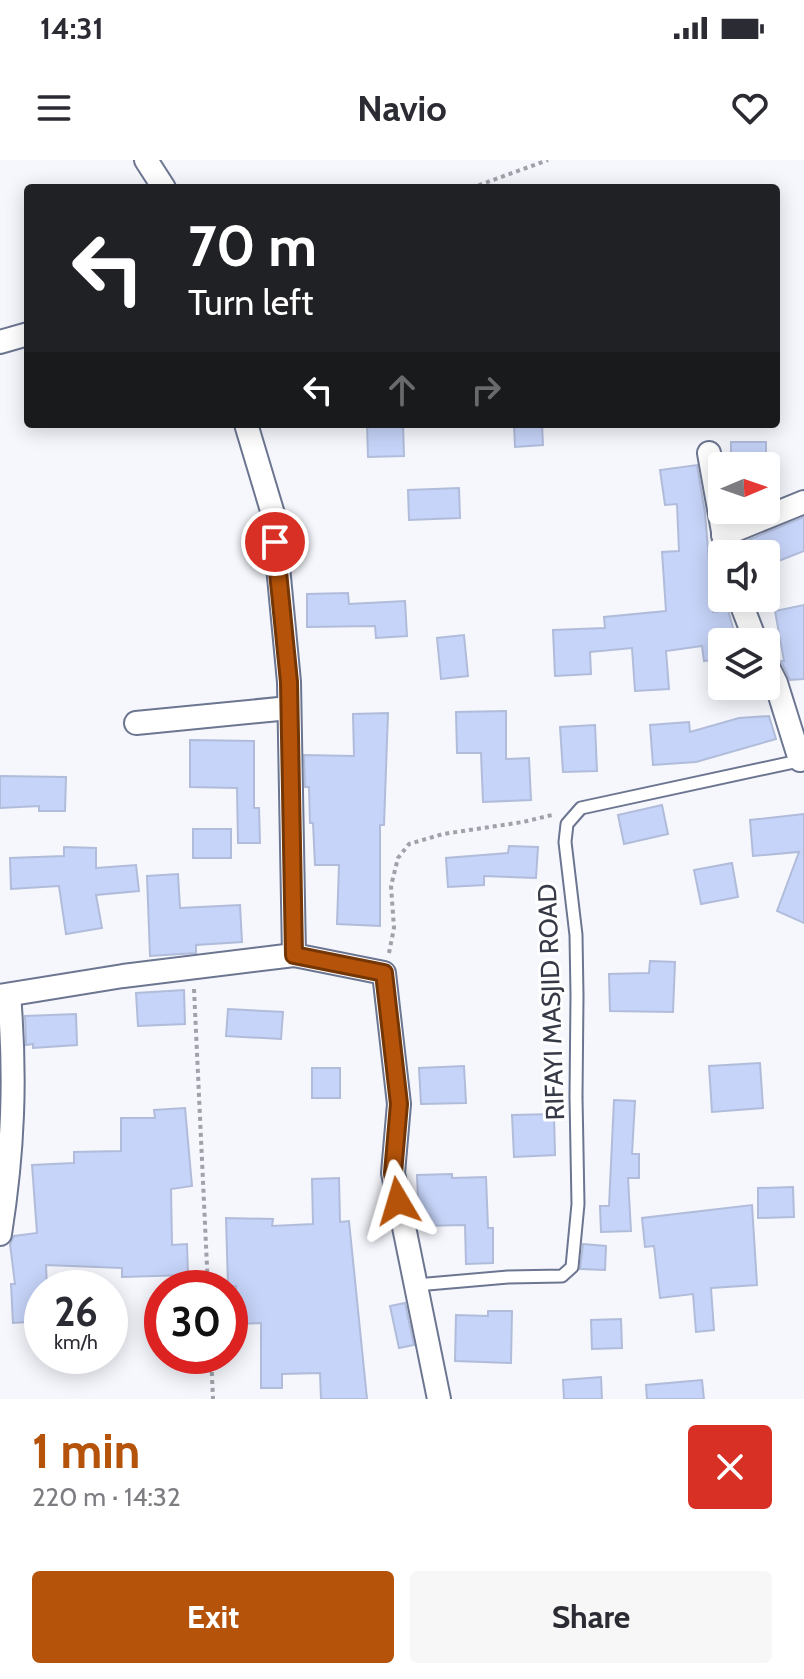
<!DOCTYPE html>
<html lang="en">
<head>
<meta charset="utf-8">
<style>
  :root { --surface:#fff; --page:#f7f7f7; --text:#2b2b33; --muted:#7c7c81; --accent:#b45309 }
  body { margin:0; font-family:Cabin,sans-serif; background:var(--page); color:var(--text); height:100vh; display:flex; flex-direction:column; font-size:30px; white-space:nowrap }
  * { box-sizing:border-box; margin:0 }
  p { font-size:26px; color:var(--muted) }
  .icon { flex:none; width:44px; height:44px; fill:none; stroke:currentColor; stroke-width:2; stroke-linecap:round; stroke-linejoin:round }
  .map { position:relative; height:1239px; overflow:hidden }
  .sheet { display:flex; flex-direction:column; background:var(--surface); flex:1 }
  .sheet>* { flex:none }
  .top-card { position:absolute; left:24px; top:24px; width:756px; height:244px; border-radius:8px; box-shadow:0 4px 20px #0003; background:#202124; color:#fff; overflow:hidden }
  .needle { width:52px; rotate:88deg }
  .controls { position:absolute; left:708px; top:292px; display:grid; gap:16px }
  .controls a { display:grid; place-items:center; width:72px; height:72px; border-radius:8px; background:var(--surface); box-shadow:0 4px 20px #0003; font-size:40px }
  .speed { position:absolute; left:24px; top:1110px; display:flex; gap:16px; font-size:40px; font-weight:700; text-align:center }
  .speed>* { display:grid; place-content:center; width:104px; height:104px; border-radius:50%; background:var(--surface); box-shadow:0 4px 20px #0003; line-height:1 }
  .speed small { font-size:20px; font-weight:400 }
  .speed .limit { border:12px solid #d22; background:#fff; color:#111 }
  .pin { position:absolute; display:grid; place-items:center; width:68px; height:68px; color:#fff; margin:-34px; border:4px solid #fff; border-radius:50%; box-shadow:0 2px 8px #0007 }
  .me { position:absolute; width:88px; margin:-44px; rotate:353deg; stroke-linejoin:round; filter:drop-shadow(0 0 6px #0008) }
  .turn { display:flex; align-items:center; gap:28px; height:168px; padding:0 32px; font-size:36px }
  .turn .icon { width:104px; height:104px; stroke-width:2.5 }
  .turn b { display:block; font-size:56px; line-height:68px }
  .lanes { display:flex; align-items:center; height:76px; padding:0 32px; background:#0003; justify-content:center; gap:40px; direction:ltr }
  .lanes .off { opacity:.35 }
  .round { display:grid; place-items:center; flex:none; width:84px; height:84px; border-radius:8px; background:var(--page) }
  .headline { display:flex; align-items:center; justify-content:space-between; height:136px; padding:0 32px }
  h1 { font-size:48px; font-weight:700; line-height:60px; color:var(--accent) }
  .action { display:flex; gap:16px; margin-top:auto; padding:16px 32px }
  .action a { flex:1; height:92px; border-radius:8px; background:var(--accent); color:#fff; font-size:32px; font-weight:700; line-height:92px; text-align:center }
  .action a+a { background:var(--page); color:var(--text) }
  .status { display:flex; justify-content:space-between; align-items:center; height:56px; padding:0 40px; background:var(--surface); direction:ltr }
  .status svg { height:22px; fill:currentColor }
  header { display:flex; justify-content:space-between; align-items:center; height:104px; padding:0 32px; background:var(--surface); font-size:36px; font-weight:700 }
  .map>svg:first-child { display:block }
  .building { fill:#c6d4f9; stroke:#b1bcda; stroke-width:2 }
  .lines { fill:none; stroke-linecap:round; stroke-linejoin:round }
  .lane-casing { stroke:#6c7691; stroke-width:15 }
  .street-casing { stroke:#6c7691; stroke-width:26 }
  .path { stroke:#9fa2ab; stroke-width:4; stroke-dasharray:4 4; stroke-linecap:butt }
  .lane { stroke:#fff; stroke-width:11 }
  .street { stroke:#fff; stroke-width:22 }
  .route-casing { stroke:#753606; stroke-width:20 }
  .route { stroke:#b45309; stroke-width:14 }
  .labels { text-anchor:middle; stroke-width:6; stroke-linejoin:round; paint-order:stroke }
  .street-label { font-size:26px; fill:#363a46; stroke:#fff }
</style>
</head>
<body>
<div class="status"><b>14:31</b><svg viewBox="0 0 49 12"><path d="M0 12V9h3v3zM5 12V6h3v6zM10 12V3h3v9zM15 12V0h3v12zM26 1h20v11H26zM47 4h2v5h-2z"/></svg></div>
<header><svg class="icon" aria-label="menu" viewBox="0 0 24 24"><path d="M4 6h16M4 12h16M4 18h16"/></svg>Navio<svg class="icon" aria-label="heart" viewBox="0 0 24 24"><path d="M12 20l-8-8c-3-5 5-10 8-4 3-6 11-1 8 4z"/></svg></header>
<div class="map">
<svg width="804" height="1239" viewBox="0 0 804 1239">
  <rect width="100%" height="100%" fill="#f5f7fd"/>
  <g class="building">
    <polygon points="367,264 403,264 404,296 368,297"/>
    <polygon points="514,264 542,264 543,285 515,287"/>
    <rect x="731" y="282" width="35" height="24"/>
    <polygon points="697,305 705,353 713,452 728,450 737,482 722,482 722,498 704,501 702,486 666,491 669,529 635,531 632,488 590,492 591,514 555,516 553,470 605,468 604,457 666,451 662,392 679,391 677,344 665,345 660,310"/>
    <polygon points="459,328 460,358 409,360 408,330"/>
    <polygon points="804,357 804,391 766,406 766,394 746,394 741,383"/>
    <polygon points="348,433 349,444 405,441 407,476 376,478 375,466 307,467 307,434"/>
    <polygon points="804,445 804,519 790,520 781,501 784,501 775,451"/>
    <polygon points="464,475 468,516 441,519 437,478"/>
    <polygon points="506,551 506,599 529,598 531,640 483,642 481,593 457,593 456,552"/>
    <polygon points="388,553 384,665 380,665 380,766 337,764 339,705 315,705 313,663 310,663 309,627 305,627 304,595 354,596 353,554"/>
    <polygon points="769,556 776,579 696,602 653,605 650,565 689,562 690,572 739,558"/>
    <polygon points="595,565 597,611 563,612 560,567"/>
    <polygon points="190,580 254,581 254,648 259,648 260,683 238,683 237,628 190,627"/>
    <polygon points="0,616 66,617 65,651 39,651 39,646 0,648"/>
    <polygon points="662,645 668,674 624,684 618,655"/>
    <polygon points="804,654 804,763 777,751 799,692 753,696 750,660"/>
    <rect x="193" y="669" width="38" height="29"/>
    <polygon points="509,686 538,687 536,718 484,716 484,725 448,727 446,698 508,693"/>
    <polygon points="64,687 96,688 96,708 136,705 139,731 96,735 102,768 66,774 59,726 11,729 10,698 64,696"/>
    <polygon points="732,703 738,737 701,744 694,710"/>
    <polygon points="178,714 180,748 240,745 242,782 196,785 196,793 150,796 147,716"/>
    <polygon points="650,801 675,802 673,852 610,851 609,814 649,813"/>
    <polygon points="184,830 185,864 138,866 136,833"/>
    <polygon points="228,849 283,852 281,879 226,876"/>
    <polygon points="76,854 77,885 33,888 33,884 26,885 25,856"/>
    <polygon points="760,903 763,948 712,952 709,906"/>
    <polygon points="464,906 466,943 421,944 419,908"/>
    <rect x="312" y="908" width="28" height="30"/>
    <polygon points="614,940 635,941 632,994 639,994 639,1018 628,1018 631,1071 601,1072 600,1046 609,1046"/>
    <polygon points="185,948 192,1026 171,1029 172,1085 187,1084 188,1115 122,1117 122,1108 46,1105 47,1128 42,1128 42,1161 13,1163 11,1124 15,1124 10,1084 14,1076 37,1073 32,1005 74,1003 74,992 121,991 121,958 155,958 154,950"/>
    <polygon points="554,954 555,995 514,997 512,955"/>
    <polygon points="452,1014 452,1018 486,1017 488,1068 493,1068 493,1103 466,1104 465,1065 419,1066 417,1015"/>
    <polygon points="339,1018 340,1062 349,1061 367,1239 321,1239 320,1213 282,1214 282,1228 261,1228 261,1163 237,1164 236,1126 228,1126 226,1058 273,1059 272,1066 313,1064 312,1019"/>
    <polygon points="793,1027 794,1057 758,1058 758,1028"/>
    <polygon points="752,1045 757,1125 711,1128 714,1170 696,1172 693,1134 660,1138 654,1086 645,1087 642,1058"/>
    <polygon points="583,1084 606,1086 605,1110 580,1109"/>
    <polygon points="405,1143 414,1185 399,1188 390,1146"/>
    <polygon points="488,1151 512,1151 511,1203 455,1201 456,1155 488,1156"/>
    <polygon points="621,1159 622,1188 592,1189 591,1160"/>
    <polygon points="601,1217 602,1239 564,1239 563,1220"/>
    <polygon points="702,1220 704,1239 647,1239 646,1225"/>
  </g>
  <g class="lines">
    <defs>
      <polyline id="lane" points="416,1125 508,1117 562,1116 572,1107 578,1044 576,937 577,836 576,775 565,682 567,664 581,648 803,600"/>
      <g id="street">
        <polyline points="146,0 164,28"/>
        <polyline points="0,182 28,174"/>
        <polyline points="246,264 273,354 289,522 294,795 384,813 399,944 393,1013 439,1239"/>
        <polyline points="709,293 727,394"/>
        <polyline points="723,375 804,342"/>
        <polyline points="739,438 756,482"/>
        <polyline points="766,503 776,523 800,600"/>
        <polyline points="136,563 289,548"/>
        <polyline points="0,836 123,816 294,795"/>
        <path d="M 0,1074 C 13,992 16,918 9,835"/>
      </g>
    </defs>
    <use href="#lane" class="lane-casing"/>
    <use href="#street" class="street-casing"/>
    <g class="path">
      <polyline points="471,28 548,0"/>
      <polyline points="389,793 394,768 391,726 398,698 409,684 443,674 523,662 552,655"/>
      <polyline points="194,829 208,1128"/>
      <polyline points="211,1196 213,1239"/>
    </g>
    <use href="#lane" class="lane"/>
    <use href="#street" class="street"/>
  </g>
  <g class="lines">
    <defs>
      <polyline id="route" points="275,382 289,522 294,795 384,813 399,944 393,1013 398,1041"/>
    </defs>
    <use href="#route" class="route-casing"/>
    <use href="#route" class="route"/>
  </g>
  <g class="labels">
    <g class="street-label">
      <text transform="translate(551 842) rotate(-92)" y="9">RIFAYI MASJID ROAD</text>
    </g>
  </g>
</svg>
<div class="controls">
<a><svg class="needle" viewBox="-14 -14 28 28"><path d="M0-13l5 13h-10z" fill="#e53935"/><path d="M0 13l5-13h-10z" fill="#7c7c81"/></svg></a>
<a><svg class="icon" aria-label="sound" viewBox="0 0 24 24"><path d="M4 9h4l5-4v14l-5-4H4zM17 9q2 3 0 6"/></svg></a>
<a><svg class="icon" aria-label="layers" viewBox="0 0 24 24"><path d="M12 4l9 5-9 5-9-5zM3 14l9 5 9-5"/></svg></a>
</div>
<div class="speed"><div>26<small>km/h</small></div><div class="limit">30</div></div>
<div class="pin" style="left:275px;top:382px;background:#d93025"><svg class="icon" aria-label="arrive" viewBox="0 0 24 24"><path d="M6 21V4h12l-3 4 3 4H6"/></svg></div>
<svg class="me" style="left:398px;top:1041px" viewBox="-20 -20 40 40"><path d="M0-17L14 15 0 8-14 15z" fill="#b45309" stroke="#fff" stroke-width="4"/></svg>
<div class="top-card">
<div class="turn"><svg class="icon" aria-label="left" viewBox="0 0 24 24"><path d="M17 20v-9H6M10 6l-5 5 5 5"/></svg><div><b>70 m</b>Turn left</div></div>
<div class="lanes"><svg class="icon" aria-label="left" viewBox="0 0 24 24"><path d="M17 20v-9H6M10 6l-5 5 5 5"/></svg><svg class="icon off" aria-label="ahead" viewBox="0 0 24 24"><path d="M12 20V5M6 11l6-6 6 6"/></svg><svg class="icon off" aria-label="right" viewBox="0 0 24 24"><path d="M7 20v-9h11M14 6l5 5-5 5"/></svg></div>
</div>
</div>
<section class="sheet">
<div class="headline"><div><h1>1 min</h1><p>220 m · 14:32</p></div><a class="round" style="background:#d93025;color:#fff"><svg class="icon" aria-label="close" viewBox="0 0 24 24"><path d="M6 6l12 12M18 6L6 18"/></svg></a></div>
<div class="action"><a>Exit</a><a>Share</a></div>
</section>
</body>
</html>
